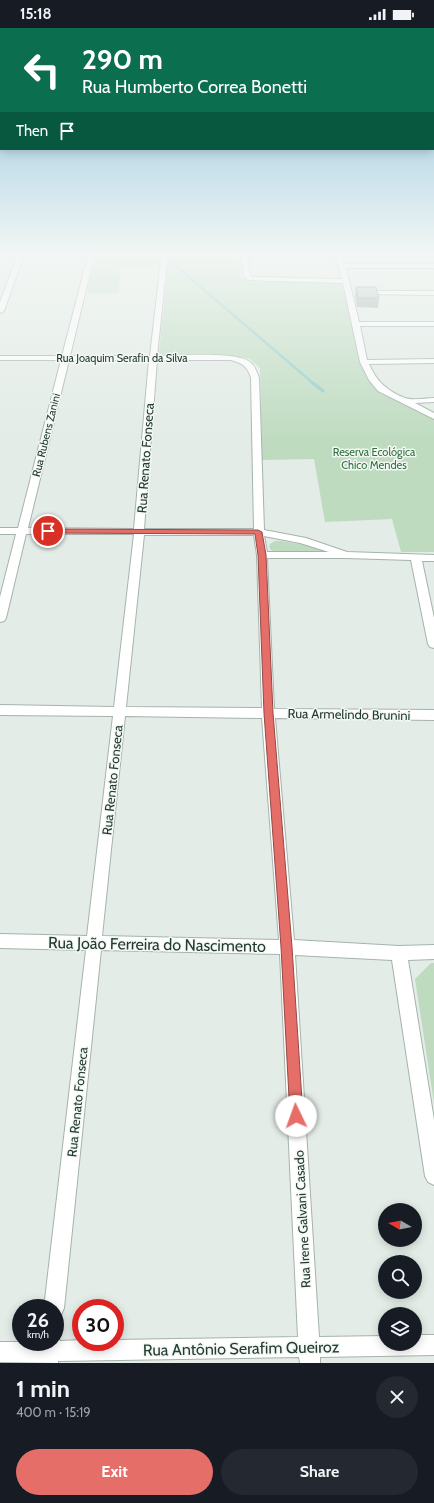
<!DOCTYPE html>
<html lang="en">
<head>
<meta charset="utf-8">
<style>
  :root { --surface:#171b24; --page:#242831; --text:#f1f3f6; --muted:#9ea1a6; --accent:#e56e68 }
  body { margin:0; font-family:Cabin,sans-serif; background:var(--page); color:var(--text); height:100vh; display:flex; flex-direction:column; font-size:15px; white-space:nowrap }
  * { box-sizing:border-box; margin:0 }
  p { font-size:13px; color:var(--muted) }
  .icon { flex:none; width:22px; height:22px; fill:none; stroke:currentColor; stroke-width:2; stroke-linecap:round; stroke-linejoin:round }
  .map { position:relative; height:1335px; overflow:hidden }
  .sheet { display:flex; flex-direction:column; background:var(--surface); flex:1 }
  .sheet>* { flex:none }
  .top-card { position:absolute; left:0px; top:0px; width:434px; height:122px; box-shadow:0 2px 10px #0003; background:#0b6e4f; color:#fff; overflow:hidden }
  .needle { width:26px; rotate:279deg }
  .tools { position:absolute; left:378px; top:1175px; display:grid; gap:8px }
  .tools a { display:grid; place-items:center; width:44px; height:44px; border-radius:50%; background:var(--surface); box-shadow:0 2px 10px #0003; font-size:20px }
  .speed { position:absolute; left:12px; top:1271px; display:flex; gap:8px; font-size:20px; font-weight:700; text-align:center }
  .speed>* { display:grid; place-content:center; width:52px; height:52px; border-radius:50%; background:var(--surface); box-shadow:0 2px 10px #0003; line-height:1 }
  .speed small { font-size:10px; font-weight:400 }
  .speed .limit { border:6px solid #d22; background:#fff; color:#111 }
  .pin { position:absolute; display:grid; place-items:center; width:34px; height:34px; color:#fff; margin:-17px; border:2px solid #fff; border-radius:50%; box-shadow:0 1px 4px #0007 }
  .me { position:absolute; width:44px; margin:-22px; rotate:357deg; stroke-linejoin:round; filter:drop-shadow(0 0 3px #0008) }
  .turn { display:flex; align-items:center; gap:14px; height:84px; padding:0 16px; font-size:18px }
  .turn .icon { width:52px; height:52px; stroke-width:2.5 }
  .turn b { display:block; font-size:28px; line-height:34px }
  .then { display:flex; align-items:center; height:38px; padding:0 16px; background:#0003; gap:8px; font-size:15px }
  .round { display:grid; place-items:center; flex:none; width:42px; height:42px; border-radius:21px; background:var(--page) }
  .summary { display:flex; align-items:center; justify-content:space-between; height:68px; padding:0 16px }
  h1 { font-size:24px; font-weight:800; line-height:30px }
  .button { display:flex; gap:8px; margin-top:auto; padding:8px 16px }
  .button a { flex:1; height:46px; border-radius:24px; background:var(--accent); color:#fff; font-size:16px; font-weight:800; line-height:46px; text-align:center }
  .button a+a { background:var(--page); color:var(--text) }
  .status { display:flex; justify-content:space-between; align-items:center; height:28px; padding:0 20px; background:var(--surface); direction:ltr }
  .status svg { height:11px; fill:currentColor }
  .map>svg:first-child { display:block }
  .green { fill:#bedbc0 }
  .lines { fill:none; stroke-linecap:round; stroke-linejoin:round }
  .stream-far1 { stroke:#90ccc9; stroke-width:2.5 }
  .stream { stroke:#90ccc9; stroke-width:3.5 }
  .street-casing { stroke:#a6b3ac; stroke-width:2 }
  .street { fill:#fff; fill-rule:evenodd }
  .wall { fill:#9faaa4 }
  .building { fill:#b9c6bf; stroke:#828b86 }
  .route { fill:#e56e68; stroke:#954844 }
  .labels { text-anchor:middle; stroke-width:3; stroke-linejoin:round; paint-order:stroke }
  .far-street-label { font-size:11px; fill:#243b31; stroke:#f3f8f5 }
  .far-park-label { font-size:11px; fill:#326f3e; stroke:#f3f8f5 }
  .street-label { font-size:13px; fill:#243b31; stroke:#f3f8f5 }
  .near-street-label { font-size:16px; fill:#243b31; stroke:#f3f8f5 }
</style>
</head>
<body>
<div class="status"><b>15:18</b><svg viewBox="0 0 49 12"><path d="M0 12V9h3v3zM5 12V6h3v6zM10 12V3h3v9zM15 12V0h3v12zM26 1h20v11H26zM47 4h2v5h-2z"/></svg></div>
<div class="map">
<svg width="434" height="1335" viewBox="0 0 434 1335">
  <rect width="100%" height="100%" fill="#e3ece6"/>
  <g class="green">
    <polygon points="97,224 161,224 159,239 120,239 119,265 87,265"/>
    <polygon points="169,224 238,224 241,249 246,253 256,254 334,254 342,257 360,334 371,355 387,368 434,391 434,524 401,524 392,491 325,494 314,431 262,432 260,340 250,331 239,329 165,328 159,325"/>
    <polygon points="275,513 281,513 323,520 326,523 325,525 276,524 271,522 269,519 270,516"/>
    <polygon points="431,935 434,935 434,1075 415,951"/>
  </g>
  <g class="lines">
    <polyline class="stream-far1" points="168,231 314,356"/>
    <polyline class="stream" points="313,355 323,363"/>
    <defs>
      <g id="street">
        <polygon points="19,224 25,224 4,283 0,285 0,274"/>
        <path d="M 89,224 L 95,224 L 70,328 L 150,328 L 162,224 L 168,224 L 157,328 C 178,328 234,323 250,334 C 255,338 257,344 259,350 L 264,502 L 306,510 L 347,524 L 434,527 L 434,533 L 422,533 L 434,590 L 434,620 L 430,619 L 428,616 L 411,532 L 346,530 L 267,530 L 274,681 L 434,682 L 434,692 L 275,690 L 294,912 L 399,918 L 434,917 L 434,931 L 408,932 L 434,1092 L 434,1157 L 428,1154 L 425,1148 L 392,932 L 295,927 L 319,1309 L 385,1308 L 385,1316 L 415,1316 L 415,1307 L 434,1307 L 434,1327 L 320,1329 L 320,1335 L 300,1335 L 299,1329 L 58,1333 L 58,1335 L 0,1334 L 0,1314 L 55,1314 L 55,1306 L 57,1307 L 60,1313 L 81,1312 L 81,1314 L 115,1314 L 115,1312 L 298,1309 L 280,926 L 101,922 L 64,1280 L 61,1287 L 55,1290 L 55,1280 L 44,1280 L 86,922 L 0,920 L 0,906 L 87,908 L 113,688 L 0,687 L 0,677 L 114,679 L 134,506 L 26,506 L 6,590 L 4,593 L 0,594 L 0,569 L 16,506 L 0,506 L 0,500 L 18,500 L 61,332 L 0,332 L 0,328 L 62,328 ZM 69,332 L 149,332 L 134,501 L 28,500 ZM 157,332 L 231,332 C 242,335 248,339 251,350 L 254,501 L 144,501 ZM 144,507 L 254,507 L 257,527 L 262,680 L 126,679 ZM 264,508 L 300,515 L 329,524 L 267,524 ZM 125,688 L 262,690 L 279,912 L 102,908 Z"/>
        <path d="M 241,224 L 247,224 L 250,247 L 252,249 L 342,251 L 335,224 L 341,224 L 344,236 L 434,236 L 434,240 L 346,240 L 359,294 L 434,294 L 434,298 L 360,298 L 367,332 L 434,331 L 434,335 L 369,336 C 376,353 388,364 405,370 C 413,373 426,370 434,370 L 434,374 L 415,375 L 434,385 L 434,391 L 378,363 L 369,352 L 360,334 L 343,255 L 248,252 L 244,248 Z"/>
        <polygon points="362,263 434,263 434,267 360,266 360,264"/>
      </g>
    </defs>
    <use href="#street" class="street-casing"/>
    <use href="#street" class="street"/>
  </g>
  <polygon class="wall" points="356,259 379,270 378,280 357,279 355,268"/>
  <polygon class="building" points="356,259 376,259 379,270 358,270"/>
  <linearGradient id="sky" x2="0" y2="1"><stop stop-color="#85bedc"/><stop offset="0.55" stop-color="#f2f6f4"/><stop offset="1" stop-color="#f2f6f4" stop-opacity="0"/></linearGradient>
  <rect width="434" height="411" fill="url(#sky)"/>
  <polygon class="route" points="48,501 258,502 262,504 266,527 273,685 292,919 303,1088 301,1093 296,1095 292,1093 290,1088 281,919 264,685 258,527 255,506 45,505 44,503"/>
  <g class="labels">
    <g class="far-street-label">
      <text x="122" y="334">Rua Joaquim Serafin da Silva</text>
      <text transform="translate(46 407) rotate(-76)" y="4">Rua Rubens Zanini</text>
    </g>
    <g class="far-park-label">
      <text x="374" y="428">Reserva Ecológica<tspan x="374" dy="13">Chico Mendes</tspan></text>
    </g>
    <g class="street-label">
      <text transform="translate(145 430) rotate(-86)" y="5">Rua Renato Fonseca</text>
      <text transform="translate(349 686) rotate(1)" y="5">Rua Armelindo Brunini</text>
      <text transform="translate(112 752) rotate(-84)" y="5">Rua Renato Fonseca</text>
      <text transform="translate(77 1074) rotate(-84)" y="5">Rua Renato Fonseca</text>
      <text transform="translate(302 1191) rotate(-93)" y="5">Rua Irene Galvani Casado</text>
    </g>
    <g class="near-street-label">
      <text transform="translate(157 916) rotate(1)" y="6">Rua João Ferreira do Nascimento</text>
      <text transform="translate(241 1320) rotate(-1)" y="6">Rua Antônio Serafim Queiroz</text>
    </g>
  </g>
</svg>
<div class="tools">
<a><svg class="needle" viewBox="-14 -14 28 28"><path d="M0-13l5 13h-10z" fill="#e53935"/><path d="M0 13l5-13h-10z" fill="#9ea1a6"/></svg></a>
<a><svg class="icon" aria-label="search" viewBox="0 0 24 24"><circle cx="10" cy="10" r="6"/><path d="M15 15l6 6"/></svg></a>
<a><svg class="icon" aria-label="layers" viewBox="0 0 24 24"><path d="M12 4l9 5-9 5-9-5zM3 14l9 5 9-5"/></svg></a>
</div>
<div class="speed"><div>26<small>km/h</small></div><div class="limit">30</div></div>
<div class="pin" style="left:48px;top:503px;background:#d93025"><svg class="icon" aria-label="arrive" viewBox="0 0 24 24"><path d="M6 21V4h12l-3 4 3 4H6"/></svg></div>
<svg class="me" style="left:296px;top:1088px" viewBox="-20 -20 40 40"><circle r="19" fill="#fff"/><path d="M0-13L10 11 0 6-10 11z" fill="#e56e68"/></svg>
<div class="top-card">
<div class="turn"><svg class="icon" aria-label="left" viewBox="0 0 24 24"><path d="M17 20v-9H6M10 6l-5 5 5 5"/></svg><div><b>290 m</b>Rua Humberto Correa Bonetti</div></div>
<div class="then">Then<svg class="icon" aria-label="arrive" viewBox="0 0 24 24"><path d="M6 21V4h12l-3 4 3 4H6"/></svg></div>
</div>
</div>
<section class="sheet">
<div class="summary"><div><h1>1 min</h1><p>400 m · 15:19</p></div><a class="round"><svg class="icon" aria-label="close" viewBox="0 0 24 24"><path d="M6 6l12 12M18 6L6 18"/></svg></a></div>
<div class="button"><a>Exit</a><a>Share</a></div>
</section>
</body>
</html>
